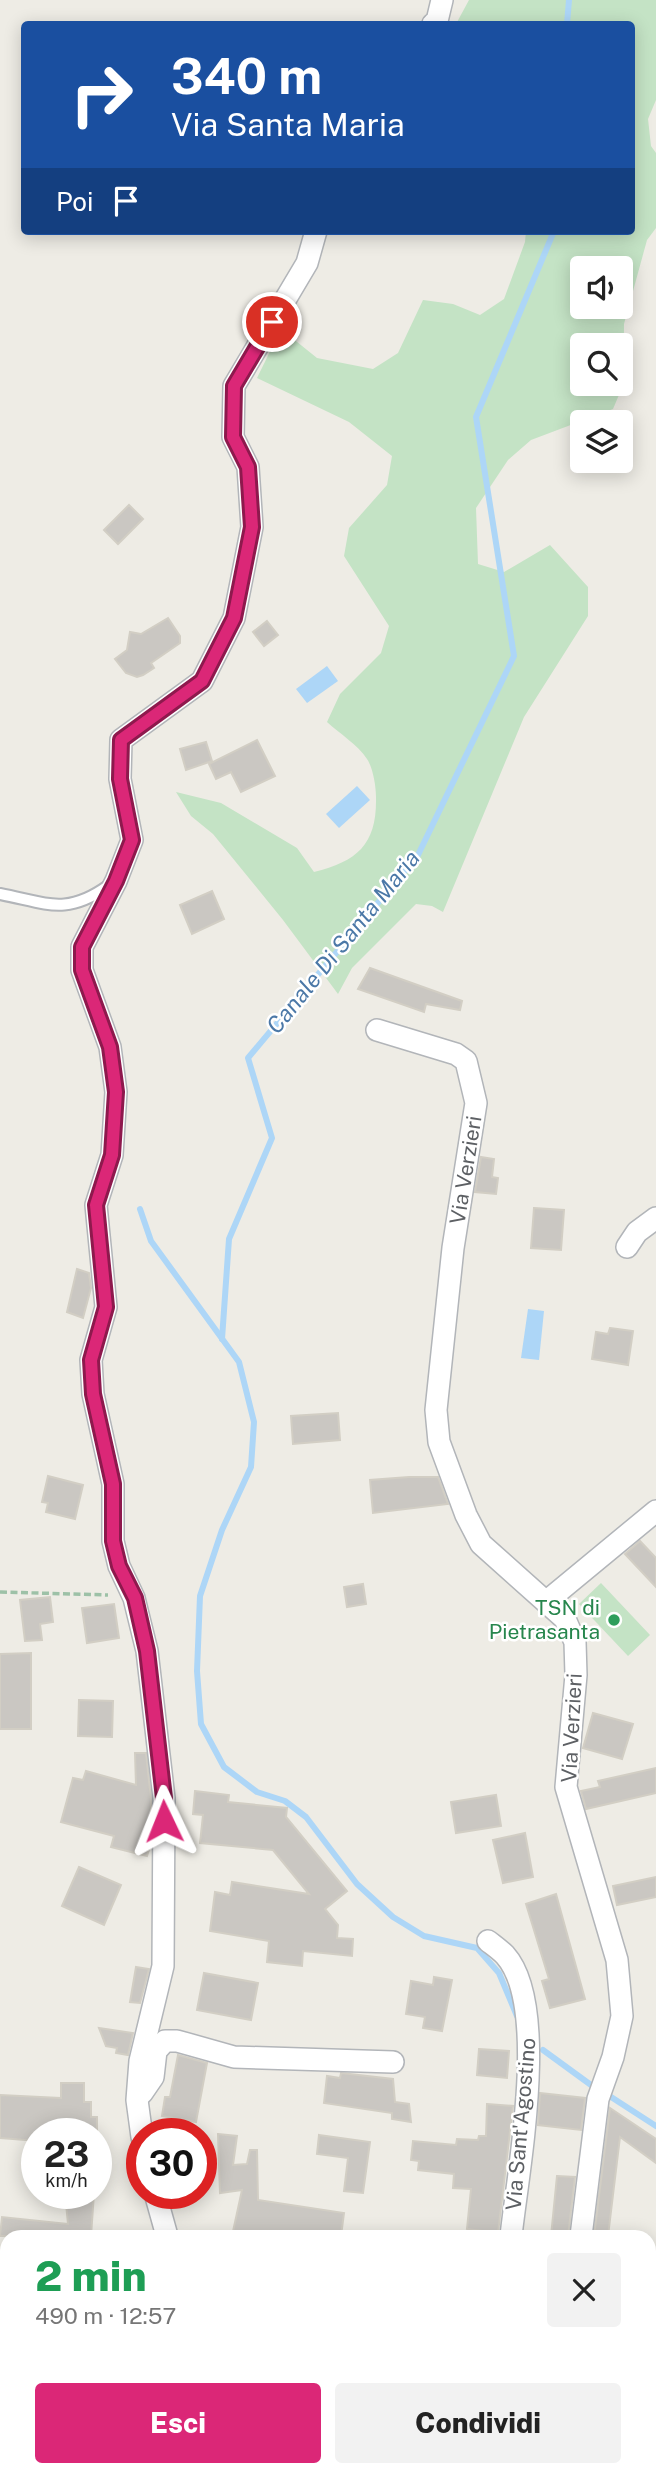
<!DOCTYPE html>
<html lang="it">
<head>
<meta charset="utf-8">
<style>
  :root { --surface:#fff; --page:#f2f2f2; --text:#222; --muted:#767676; --accent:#db2777 }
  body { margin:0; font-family:"Public Sans",sans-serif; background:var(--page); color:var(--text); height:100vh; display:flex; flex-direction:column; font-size:26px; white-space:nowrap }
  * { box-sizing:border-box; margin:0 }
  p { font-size:23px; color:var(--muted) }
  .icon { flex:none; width:38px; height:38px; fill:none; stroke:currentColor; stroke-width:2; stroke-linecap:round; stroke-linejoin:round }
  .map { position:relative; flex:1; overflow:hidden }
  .details { position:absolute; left:0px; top:2230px; width:656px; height:247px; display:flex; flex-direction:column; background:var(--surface); border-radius:21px 21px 0 0; box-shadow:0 4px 18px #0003 }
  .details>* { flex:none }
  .top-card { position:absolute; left:21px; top:21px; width:614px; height:214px; border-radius:7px; box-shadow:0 4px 18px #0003; background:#1a4fa0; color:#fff; overflow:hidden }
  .fabs { position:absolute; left:570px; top:256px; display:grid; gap:14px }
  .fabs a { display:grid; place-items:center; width:63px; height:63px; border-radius:7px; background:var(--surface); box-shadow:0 4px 18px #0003; font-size:35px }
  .speed { position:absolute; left:21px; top:2118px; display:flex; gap:14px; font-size:35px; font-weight:700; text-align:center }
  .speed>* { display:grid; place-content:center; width:91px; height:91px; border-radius:50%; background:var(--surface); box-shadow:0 4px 18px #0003; line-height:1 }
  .speed small { font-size:18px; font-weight:400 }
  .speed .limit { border:10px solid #d22; background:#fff; color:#111 }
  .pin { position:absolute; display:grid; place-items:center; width:60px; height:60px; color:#fff; margin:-30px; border:4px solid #fff; border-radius:50%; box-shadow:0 2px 7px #0007 }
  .me { position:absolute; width:77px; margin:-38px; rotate:358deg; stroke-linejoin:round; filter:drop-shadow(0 0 5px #0008) }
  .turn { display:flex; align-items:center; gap:24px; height:147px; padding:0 35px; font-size:32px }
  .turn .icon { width:91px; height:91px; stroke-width:2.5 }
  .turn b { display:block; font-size:49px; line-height:60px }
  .then { display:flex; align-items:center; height:66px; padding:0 35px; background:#0003; gap:14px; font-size:26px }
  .round { display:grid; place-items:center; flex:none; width:74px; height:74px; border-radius:7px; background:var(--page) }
  .overview { display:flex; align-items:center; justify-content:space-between; height:119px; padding:0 35px }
  h1 { font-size:42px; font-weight:800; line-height:52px; color:#1e9e55 }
  .action { display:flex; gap:14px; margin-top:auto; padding:14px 35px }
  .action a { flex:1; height:80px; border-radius:7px; background:var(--accent); color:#fff; font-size:28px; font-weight:800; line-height:80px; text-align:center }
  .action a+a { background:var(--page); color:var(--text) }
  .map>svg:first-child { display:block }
  .green { fill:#c4e3c5; fill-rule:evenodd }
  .water { fill:#add6f7 }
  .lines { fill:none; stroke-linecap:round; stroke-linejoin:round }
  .stream { stroke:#add6f7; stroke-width:6 }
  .building { fill:#cac7c2; stroke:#d2cec4; stroke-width:2 }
  .service-casing { stroke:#b2b5b9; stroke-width:14 }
  .minor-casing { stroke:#b2b5b9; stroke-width:24 }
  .path { stroke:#9dc1a7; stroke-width:3.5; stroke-dasharray:7 3.5; stroke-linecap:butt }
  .service { stroke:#fff; stroke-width:10 }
  .minor { stroke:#fff; stroke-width:21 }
  .route-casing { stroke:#8e194d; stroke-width:18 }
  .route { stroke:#db2777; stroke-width:12 }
  .leisure-dot { fill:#2e9e5b; stroke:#fff; stroke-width:2.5 }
  .labels { text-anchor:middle; stroke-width:5; stroke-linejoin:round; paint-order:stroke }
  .street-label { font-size:21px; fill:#5d6064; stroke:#fff }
  .leisure-label { font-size:21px; fill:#27864d; stroke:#fff; text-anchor:end }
  .water-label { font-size:23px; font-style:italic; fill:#4b78a7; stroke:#fff }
</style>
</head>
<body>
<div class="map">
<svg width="656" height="2476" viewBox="0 0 656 2476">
  <rect width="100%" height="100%" fill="#eeece5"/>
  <g class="green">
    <path d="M 469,0 L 656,0 L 656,100 L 648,119 L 651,146 L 656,153 L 656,228 L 647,240 L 624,324 L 624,383 L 613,409 L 531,440 L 508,460 L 476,508 L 478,564 L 504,572 L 550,545 L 588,587 L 588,616 L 524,717 L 443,912 L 432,906 L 416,904 L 352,968 L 338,994 L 283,920 L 213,834 L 191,816 L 176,792 L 221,803 L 297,848 L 314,872 C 358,861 377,844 376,797 C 376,786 373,768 367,759 C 358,745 339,733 327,722 L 340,694 L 381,653 L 389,626 L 344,556 L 349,528 L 387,485 L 392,456 L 349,422 L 257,378 L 281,329 L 317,358 L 373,369 L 398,353 L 423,300 L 453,304 L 480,315 L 504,299 L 525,242 L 526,231 L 632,231 L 632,24 L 456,24 ZM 583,268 L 621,268 L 621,306 L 583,306 ZM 583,345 L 621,345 L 621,383 L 583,383 Z"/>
    <polygon points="601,1583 650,1635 628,1656 579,1604"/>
  </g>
  <g class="water">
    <polygon points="327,666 338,681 307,703 296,689"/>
    <polygon points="357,786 370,800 339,828 326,814"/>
    <polygon points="528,1309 544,1311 539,1360 521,1358"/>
  </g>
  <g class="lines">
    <g class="stream">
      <polyline points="567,24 569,0"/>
      <polyline points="140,1209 151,1241 239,1362 254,1422 251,1467 222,1530 200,1596 197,1671 201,1724 224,1767 257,1792 285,1801 306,1817 357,1884 393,1917 424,1936 477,1948 499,1973 517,2016"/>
      <polyline points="222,1339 229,1239 272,1138 248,1058 418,855 514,656 476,417 554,231"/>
      <polyline points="543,2050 591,2085"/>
      <polyline points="608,2095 656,2126"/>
    </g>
  </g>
  <g class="building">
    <polygon points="129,505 143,519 118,544 104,530"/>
    <polygon points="168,618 180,636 180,643 151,663 154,668 143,675 137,677 126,673 115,659 127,650 130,632 141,634"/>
    <polygon points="267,621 278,635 264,646 253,632"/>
    <polygon points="257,740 275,776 241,792 231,772 216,779 209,764"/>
    <polygon points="206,742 212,761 186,770 180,749"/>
    <polygon points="212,891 224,919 192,934 180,905"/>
    <polygon points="370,968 462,1001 460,1010 426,1004 424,1012 358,989"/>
    <polygon points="481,1157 494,1159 492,1177 498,1178 496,1194 475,1192"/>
    <polygon points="534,1208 564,1210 561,1250 531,1248"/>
    <polygon points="77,1269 89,1273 91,1288 83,1318 67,1312"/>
    <polygon points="610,1328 633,1331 628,1365 592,1359 596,1332 608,1334"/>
    <polygon points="338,1413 340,1440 293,1444 291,1416"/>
    <polygon points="48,1476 83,1485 75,1519 46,1512 48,1503 42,1502"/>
    <polygon points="409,1477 438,1477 448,1504 373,1513 370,1480"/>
    <polygon points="640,1541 656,1558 656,1587 625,1554"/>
    <polygon points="363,1584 366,1604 347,1607 344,1587"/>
    <polygon points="50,1597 53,1622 40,1624 42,1640 25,1641 20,1600"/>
    <polygon points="114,1604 119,1638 87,1643 82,1608"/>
    <polygon points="31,1653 31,1729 0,1729 0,1654"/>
    <polygon points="79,1700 113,1701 112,1737 78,1736"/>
    <polygon points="593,1713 633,1724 622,1759 583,1748"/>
    <polygon points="135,1753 146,1753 151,1799 151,1843 147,1856 111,1847 114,1836 61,1822 73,1778 83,1780 86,1771 136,1785"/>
    <polygon points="656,1768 656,1793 586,1809 581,1791 600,1787 598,1781"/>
    <polygon points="195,1791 229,1795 228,1802 287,1808 286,1817 347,1891 325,1909 338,1925 337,1938 353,1939 352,1956 303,1951 302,1966 267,1962 269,1941 210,1931 215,1892 230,1895 232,1882 309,1894 273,1850 200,1843 203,1815 193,1814"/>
    <polygon points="496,1795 501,1826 456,1833 451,1802"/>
    <polygon points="525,1833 533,1877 503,1883 493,1840"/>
    <polygon points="79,1867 121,1885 104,1925 62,1906"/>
    <polygon points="656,1877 656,1897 617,1905 613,1886"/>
    <polygon points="556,1894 585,1999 550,2008 542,1981 549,1979 526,1904"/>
    <polygon points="136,1967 149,1969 140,2003 130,2002"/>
    <polygon points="204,1973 258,1983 251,2020 197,2010"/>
    <polygon points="434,1977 452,1980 442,2031 423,2028 425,2017 406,2014 411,1981 433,1985"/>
    <polygon points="99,2028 133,2033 128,2055 116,2053 117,2048 106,2046"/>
    <polygon points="479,2049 509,2051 507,2078 477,2075"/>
    <polygon points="178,2055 207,2063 196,2122 162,2116 165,2097 170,2097"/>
    <polygon points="341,2073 393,2079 395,2102 409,2104 411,2122 392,2119 392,2113 324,2103 327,2076 340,2078"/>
    <polygon points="61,2083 84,2083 84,2102 91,2102 91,2117 97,2117 97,2133 37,2133 37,2141 0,2138 0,2095 61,2098"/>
    <polygon points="540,2093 585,2098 581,2130 538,2125"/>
    <polygon points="487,2104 513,2106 498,2233 467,2229 471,2189 453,2188 454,2174 418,2170 419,2161 411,2160 413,2141 456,2145 457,2139 478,2140 479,2136 486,2136"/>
    <polygon points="610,2108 656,2139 656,2163 620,2137 608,2236 594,2236"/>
    <polygon points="218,2134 237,2136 233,2165 247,2164 250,2150 257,2150 258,2200 344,2213 341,2236 232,2236 242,2190 220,2193"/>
    <polygon points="319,2135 370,2142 363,2193 344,2191 348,2158 317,2154"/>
    <polygon points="557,2176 575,2177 568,2236 551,2236"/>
    <polygon points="65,2193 94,2193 91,2236 0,2236 2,2217 68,2224"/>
  </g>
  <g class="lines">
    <defs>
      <path id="service" d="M 0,894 C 47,903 66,916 108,886"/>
      <g id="minor">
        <polyline points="433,24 437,21 442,0"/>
        <polyline points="377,1030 456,1054 466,1061 476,1103 453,1248 436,1410 439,1442 466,1515 481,1544 565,1619 575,1642 576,1675 566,1787 617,1960 622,2016 613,2057 598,2099 581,2236"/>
        <polyline points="627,1247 637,1232 656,1218"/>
        <polyline points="547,1601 656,1511"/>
        <path d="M 488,1941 C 493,1945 500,1950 505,1955 C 550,2005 518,2171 511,2236"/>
        <polyline points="142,2093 153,2077 156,2051 165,2041 177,2041 234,2057 393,2062"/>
        <polyline points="142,2137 137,2100 140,2061 163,1966 164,1798 147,1651 134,1598 119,1566 113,1541 113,1484 93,1394 91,1360 106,1307 96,1205 112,1155 116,1092 110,1047 82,970 82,947 116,881 132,840 120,779 121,740 202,681 234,618 252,527 248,467 233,437 234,386 307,263 316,231"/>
        <polyline points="155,2193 167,2236"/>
        <polyline points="0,2347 7,2347"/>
        <polyline points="0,2426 7,2427"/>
        <polyline points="295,2469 339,2476"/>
        <polyline points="117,2476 118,2469"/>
        <polyline points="614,2476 614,2469"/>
      </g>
    </defs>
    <use href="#service" class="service-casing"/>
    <use href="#minor" class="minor-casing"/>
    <polyline class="path" points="0,1592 108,1595"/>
    <use href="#service" class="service"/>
    <use href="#minor" class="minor"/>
  </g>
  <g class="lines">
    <defs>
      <polyline id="route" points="164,1821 164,1798 147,1651 135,1598 119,1566 113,1541 113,1484 93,1394 91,1360 106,1307 96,1205 112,1155 116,1092 110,1047 82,970 82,947 116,881 132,840 120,779 121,740 202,681 234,618 252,527 248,467 233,437 234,386 272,322"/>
    </defs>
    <use href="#route" class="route-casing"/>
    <use href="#route" class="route"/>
  </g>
  <circle class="leisure-dot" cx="614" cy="1620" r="7"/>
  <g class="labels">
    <g class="street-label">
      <text transform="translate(466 1170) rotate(-81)" y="7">Via Verzieri</text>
      <text transform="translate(572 1728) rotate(-87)" y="7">Via Verzieri</text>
      <text transform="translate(521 2124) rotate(-85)" y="7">Via Sant'Agostino</text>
    </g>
    <g class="leisure-label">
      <text x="600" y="1615">TSN di<tspan x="600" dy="24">Pietrasanta</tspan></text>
    </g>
    <g class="water-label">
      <text transform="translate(343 942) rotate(-51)" y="8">Canale Di Santa Maria</text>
    </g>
  </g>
</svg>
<div class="fabs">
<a><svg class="icon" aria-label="sound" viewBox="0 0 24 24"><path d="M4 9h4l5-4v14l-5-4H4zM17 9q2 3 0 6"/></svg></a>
<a><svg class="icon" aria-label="search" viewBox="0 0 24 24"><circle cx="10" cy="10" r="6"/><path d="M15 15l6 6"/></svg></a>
<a><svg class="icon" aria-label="layers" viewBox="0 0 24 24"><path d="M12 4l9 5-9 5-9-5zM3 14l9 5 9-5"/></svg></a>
</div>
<div class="speed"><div>23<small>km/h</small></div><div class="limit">30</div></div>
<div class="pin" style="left:272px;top:322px;background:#d93025"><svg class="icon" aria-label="arrive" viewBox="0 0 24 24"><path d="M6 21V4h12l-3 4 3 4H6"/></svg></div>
<svg class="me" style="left:164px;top:1821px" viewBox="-20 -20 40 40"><path d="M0-17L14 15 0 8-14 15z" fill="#db2777" stroke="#fff" stroke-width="4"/></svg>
<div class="top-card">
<div class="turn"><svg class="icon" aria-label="right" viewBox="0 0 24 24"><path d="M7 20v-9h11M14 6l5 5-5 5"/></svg><div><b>340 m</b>Via Santa Maria</div></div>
<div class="then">Poi<svg class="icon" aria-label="arrive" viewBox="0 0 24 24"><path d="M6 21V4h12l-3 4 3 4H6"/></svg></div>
</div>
<section class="details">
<div class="overview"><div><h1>2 min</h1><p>490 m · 12:57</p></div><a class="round"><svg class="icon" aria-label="close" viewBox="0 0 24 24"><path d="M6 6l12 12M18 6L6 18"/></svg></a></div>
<div class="action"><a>Esci</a><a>Condividi</a></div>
</section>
</div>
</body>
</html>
